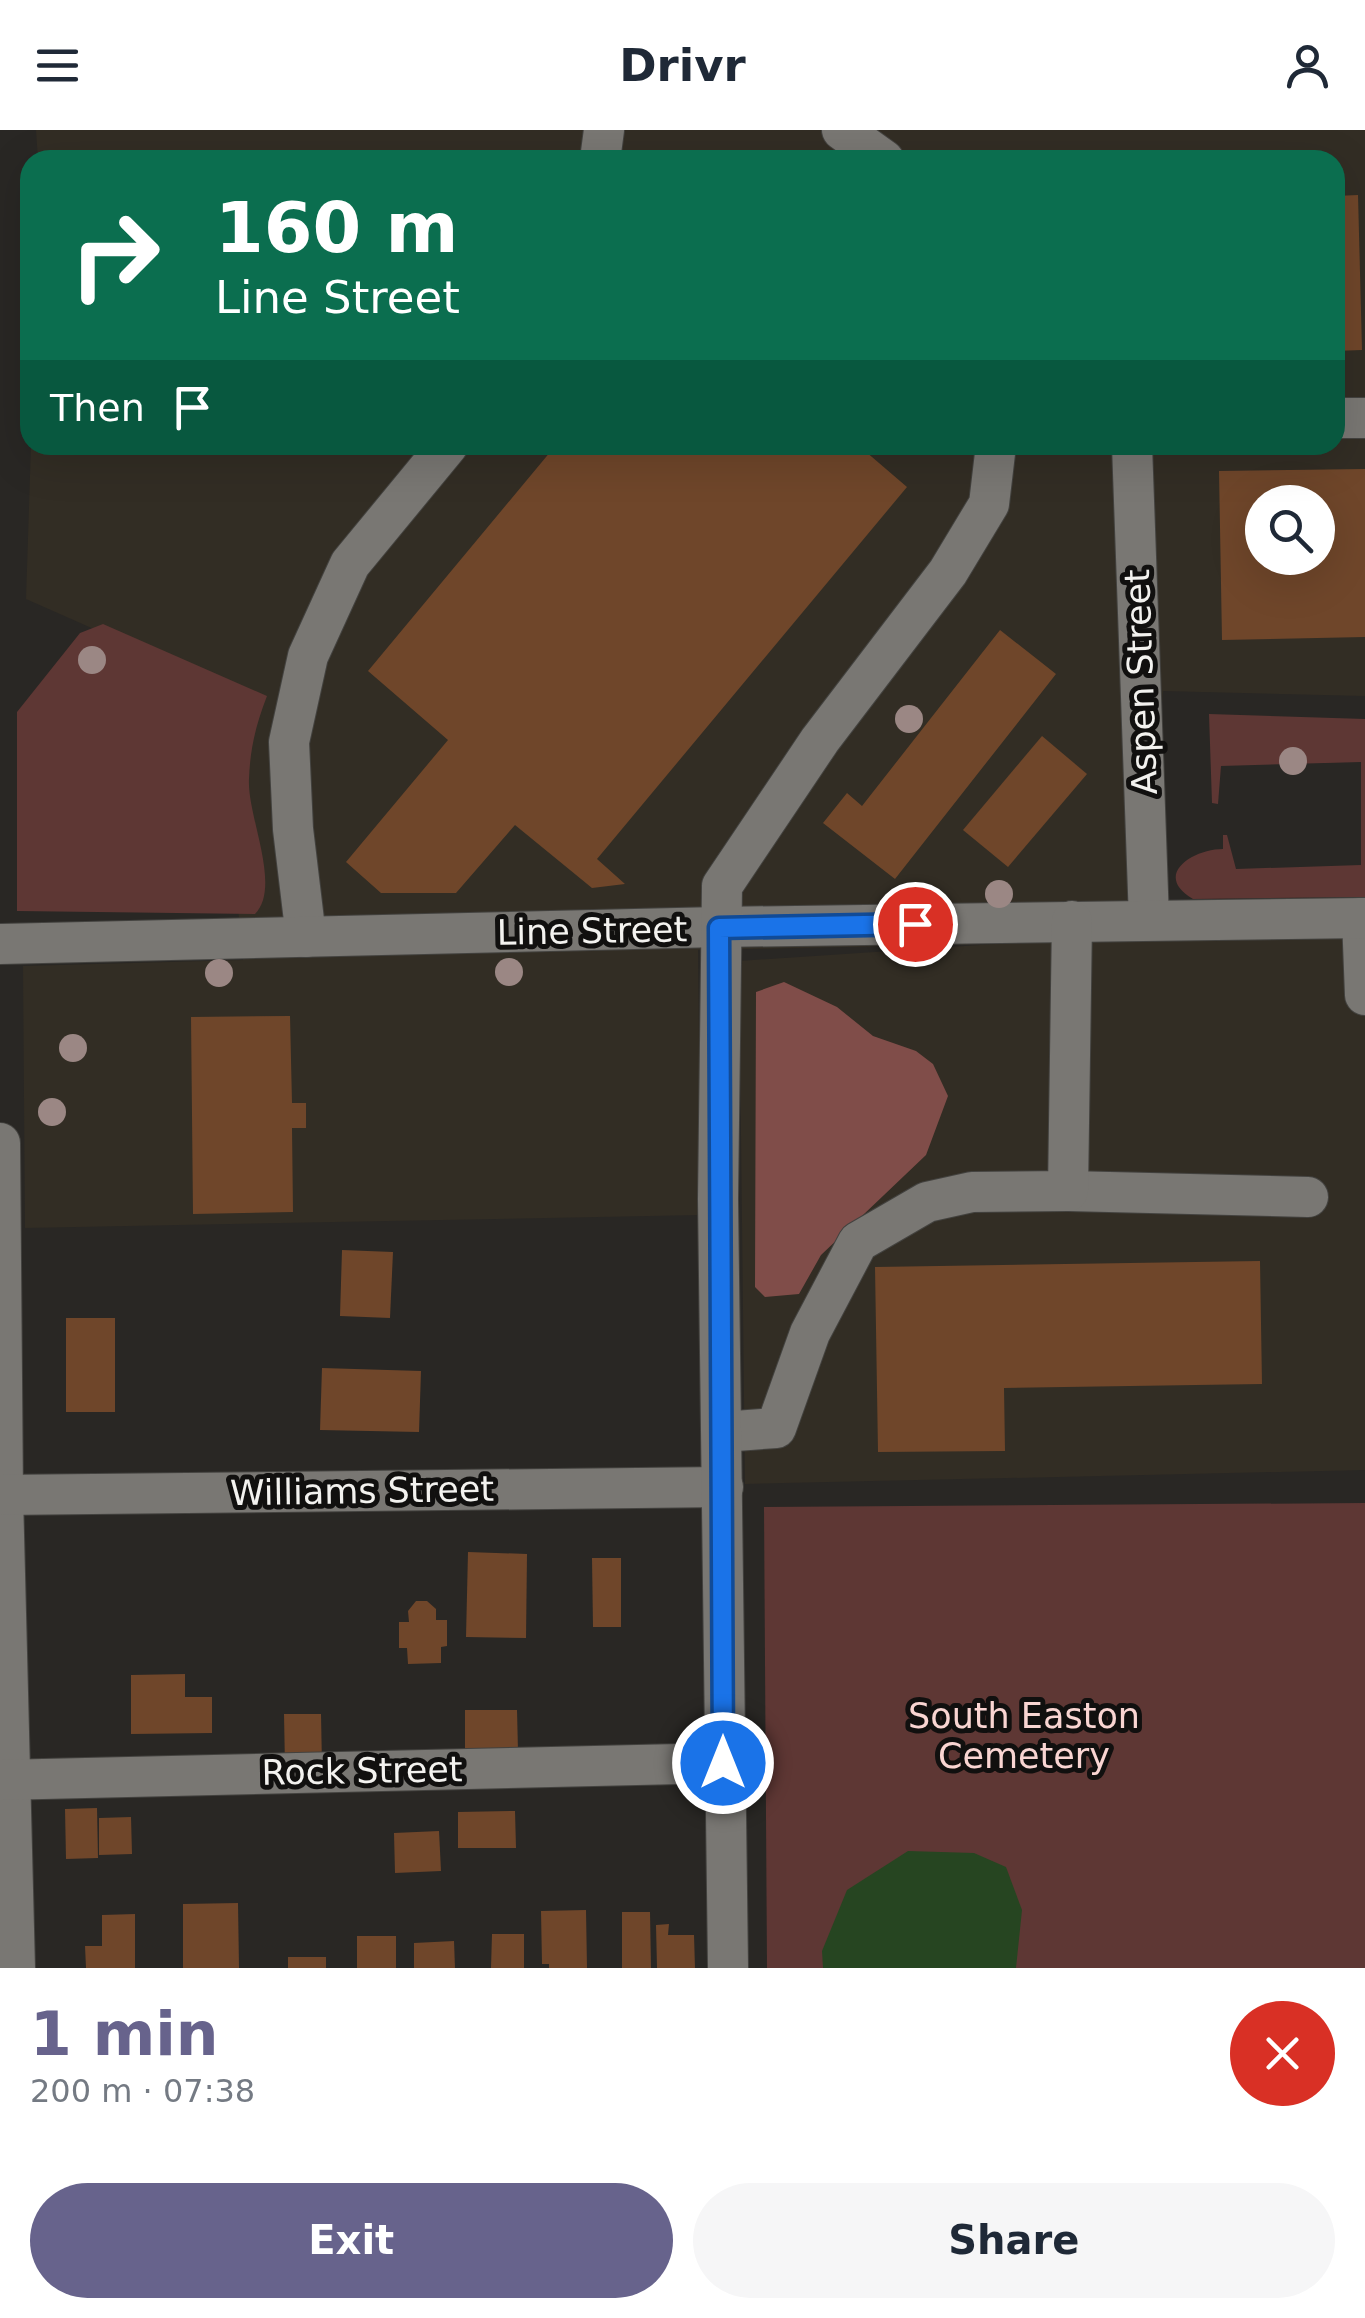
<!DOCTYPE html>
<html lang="en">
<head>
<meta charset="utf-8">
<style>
  :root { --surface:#fff; --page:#f6f6f7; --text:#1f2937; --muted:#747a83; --accent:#67638c }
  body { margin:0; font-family:"DejaVu Sans",sans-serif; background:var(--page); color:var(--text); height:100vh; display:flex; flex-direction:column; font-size:38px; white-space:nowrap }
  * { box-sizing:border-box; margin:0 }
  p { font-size:32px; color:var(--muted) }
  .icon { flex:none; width:55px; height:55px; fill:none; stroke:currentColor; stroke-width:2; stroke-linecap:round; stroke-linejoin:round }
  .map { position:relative; height:1838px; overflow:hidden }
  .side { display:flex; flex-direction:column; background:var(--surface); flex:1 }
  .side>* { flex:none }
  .top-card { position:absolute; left:20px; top:20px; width:1325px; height:305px; border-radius:30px; box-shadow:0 10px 40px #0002; background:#0b6e4f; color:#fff; overflow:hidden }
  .fabs { position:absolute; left:1245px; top:355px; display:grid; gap:20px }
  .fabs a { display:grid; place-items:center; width:90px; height:90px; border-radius:50%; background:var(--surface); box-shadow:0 10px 40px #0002; font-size:50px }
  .pin { position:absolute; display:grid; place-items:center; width:85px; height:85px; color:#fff; margin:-42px; border:5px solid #fff; border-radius:50%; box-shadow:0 2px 10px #0007 }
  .me { position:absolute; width:110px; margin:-55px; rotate:0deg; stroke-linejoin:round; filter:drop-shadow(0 0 8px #0008) }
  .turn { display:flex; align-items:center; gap:35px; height:210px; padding:0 30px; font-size:45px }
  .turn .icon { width:130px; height:130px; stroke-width:2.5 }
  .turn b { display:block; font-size:70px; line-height:85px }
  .then { display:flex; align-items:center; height:95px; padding:0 30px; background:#0003; gap:20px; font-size:38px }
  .round { display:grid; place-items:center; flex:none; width:105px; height:105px; border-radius:52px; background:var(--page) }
  .overview { display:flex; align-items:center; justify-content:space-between; height:170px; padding:0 30px }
  h1 { font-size:60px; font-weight:600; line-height:75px; color:var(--accent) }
  .cta { display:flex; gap:20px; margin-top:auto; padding:20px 30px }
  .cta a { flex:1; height:115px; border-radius:60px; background:var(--accent); color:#fff; font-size:40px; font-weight:600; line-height:115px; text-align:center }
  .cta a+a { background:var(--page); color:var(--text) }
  header { display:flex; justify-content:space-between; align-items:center; height:130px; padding:0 30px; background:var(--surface); font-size:45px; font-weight:600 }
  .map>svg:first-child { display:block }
  .built { fill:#322d24; fill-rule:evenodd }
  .green { fill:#5e3734 }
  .forest { fill:#804d49 }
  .water { fill:#264521 }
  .building { fill:#6f462a; fill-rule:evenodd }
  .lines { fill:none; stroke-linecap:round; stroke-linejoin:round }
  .minor-casing { stroke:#43423f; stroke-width:42 }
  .minor { stroke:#797773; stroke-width:40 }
  .tree { fill:#9b8784 }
  .route-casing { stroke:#114b97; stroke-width:25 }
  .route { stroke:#1a73e8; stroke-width:18 }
  .labels { text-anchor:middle; stroke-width:10; stroke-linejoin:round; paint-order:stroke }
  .street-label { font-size:35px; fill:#f3f2ef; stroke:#11100f }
  .park-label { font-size:35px; fill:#f9d5d2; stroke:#11100f }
</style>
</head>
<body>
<header><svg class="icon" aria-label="menu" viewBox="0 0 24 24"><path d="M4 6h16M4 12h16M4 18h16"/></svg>Drivr<svg class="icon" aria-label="person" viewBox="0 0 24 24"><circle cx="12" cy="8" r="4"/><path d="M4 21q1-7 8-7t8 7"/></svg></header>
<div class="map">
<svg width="1365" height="1838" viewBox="0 0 1365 1838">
  <rect width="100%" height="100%" fill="#292724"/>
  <path class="built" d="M 36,0 L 1365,0 L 1365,566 L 1163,561 L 1143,805 L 1365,792 L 1365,1340 L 745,1354 L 739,831 L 995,814 L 698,820 L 701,1085 L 25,1098 L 23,836 L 243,830 L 223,626 L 243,565 L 26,469 L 31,315 L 1335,315 L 1335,30 L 38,30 ZM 1262,372 L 1318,372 L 1318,428 L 1262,428 Z"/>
  <g class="green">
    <path d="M 103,494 L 267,566 C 256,594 250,619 249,649 C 247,686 282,757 255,784 L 17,781 L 17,582 L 80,503 Z"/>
    <path d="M 1209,584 L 1365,589 L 1365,767 L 1193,769 C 1152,745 1193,719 1223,719 L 1223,705 L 1227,705 L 1236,739 L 1361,735 L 1361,632 L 1221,636 L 1218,674 L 1212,673 Z"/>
    <polygon points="1365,1373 1365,1838 767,1838 764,1377"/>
  </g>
  <polygon class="forest" points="784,852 837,877 873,906 916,921 933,934 948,966 926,1025 821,1125 799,1164 765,1167 755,1157 756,862"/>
  <polygon class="water" points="908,1721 974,1723 1006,1737 1022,1780 1016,1838 823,1838 822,1821 847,1760"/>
  <g class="building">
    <polygon points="1358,65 1362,220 1335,221 1335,66"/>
    <polygon points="556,315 858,315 907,357 597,729 625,754 592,758 515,695 456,763 381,763 346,732 448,610 368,541"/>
    <path d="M 1365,339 L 1365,507 L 1222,510 L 1219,341 ZM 1262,372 L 1318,372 L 1318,428 L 1262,428 Z"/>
    <polygon points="1000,500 1056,544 895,749 823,693 847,663 862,676"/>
    <polygon points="1042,606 1087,644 1008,737 963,700"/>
    <polygon points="290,886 292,973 306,973 306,998 292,998 293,1082 193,1084 191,887"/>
    <polygon points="342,1120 393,1122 390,1188 340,1186"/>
    <polygon points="1260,1131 1262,1254 1004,1258 1005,1321 878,1322 875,1137"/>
    <rect x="66" y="1188" width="49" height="94"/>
    <polygon points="322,1238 421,1241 419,1302 320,1300"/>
    <polygon points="468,1422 527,1424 526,1508 466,1507"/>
    <polygon points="592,1428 621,1428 621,1497 593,1497"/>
    <polygon points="416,1471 427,1471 436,1479 436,1490 447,1490 447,1516 441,1517 441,1533 408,1534 407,1518 399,1518 399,1492 409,1492 408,1481"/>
    <polygon points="185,1544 185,1567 212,1567 212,1603 131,1604 131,1545"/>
    <polygon points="465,1580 517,1580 518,1621 465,1622"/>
    <polygon points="284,1584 321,1584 322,1636 285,1637"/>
    <polygon points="97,1678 98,1728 66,1729 65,1679"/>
    <polygon points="515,1681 516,1718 458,1718 458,1682"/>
    <polygon points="131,1687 132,1724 99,1725 99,1688"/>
    <polygon points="439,1701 441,1741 395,1743 394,1703"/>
    <polygon points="238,1773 239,1838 183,1838 183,1774"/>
    <polygon points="586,1780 587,1838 549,1838 549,1834 542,1834 541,1781"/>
    <polygon points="622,1782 650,1782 651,1838 622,1838"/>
    <polygon points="135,1784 135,1838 86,1838 85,1816 102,1816 102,1785"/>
    <polygon points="669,1794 668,1805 694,1805 695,1838 657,1838 656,1795"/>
    <polygon points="492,1804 524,1804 524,1838 491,1838"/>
    <rect x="357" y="1806" width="39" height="32"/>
    <polygon points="454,1811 455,1838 414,1838 414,1813"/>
    <rect x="288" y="1827" width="38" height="11"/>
  </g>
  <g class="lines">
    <defs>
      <g id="minor">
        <polyline points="842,0 884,30"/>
        <polyline points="600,30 604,0"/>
        <polyline points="1335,288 1365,288"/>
        <polyline points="1132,315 1149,790"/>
        <polyline points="1362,788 1365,865"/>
        <polyline points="306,807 293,699 289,612 308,526 350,434 448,315"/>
        <polyline points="0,814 719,797 1365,788"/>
        <polyline points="0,1013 3,1365 15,1838"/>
        <polyline points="1068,1061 1308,1067"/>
        <polyline points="722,1302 776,1298 810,1203 858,1112 927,1072 972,1062 1068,1061 1072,791"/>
        <polyline points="0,1365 723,1357"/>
        <polyline points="0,1650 723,1633"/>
        <polyline points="728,1838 718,1069 722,756 820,610 948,442 989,374 996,315"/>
      </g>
    </defs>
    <use href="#minor" class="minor-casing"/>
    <use href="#minor" class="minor"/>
  </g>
  <g class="tree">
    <circle cx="92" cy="530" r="14"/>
    <circle cx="909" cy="589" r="14"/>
    <circle cx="1293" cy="631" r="14"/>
    <circle cx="999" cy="764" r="14"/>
    <circle cx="509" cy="842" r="14"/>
    <circle cx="219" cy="843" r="14"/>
    <circle cx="73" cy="918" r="14"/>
    <circle cx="52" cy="982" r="14"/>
  </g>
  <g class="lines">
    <defs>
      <polyline id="route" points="723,1633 719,798 915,794"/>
    </defs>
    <use href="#route" class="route-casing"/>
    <use href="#route" class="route"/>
  </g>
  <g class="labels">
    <g class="street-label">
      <text transform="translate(1141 552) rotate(-92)" y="12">Aspen Street</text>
      <text transform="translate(592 801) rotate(-1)" y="12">Line Street</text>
      <text transform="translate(362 1361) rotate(-1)" y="12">Williams Street</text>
      <text transform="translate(362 1641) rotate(-1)" y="12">Rock Street</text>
    </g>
    <g class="park-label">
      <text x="1024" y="1598">South Easton<tspan x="1024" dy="40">Cemetery</tspan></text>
    </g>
  </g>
</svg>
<div class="fabs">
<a><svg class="icon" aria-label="search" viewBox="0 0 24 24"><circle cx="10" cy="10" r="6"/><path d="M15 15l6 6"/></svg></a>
</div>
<div class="pin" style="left:915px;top:794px;background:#d93025"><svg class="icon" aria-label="arrive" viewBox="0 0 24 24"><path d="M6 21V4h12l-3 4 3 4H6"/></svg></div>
<svg class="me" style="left:723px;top:1633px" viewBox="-20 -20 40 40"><circle r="17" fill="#1a73e8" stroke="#fff" stroke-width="3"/><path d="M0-11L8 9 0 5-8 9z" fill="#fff"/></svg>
<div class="top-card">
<div class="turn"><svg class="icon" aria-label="right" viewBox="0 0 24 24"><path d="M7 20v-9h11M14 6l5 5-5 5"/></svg><div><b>160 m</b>Line Street</div></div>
<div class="then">Then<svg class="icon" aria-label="arrive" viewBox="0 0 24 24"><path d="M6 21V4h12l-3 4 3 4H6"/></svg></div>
</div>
</div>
<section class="side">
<div class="overview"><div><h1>1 min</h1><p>200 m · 07:38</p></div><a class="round" style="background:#d93025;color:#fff"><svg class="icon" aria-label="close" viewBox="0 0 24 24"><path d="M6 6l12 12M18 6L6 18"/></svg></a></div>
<div class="cta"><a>Exit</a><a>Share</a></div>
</section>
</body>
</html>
